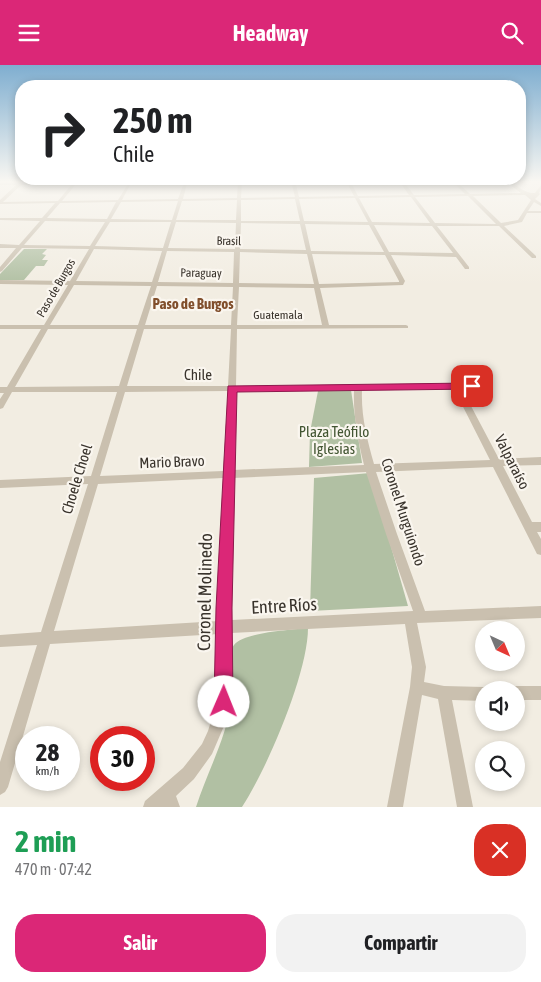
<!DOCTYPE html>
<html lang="es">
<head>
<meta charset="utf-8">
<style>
  :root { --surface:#fff; --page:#f2f2f2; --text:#202124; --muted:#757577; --accent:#db2777 }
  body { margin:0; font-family:"Asap Condensed",sans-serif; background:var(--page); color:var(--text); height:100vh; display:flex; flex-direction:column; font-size:19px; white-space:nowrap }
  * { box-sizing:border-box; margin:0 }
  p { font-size:16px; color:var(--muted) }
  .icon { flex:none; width:28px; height:28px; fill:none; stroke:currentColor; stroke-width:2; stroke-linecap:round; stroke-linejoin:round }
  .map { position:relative; height:742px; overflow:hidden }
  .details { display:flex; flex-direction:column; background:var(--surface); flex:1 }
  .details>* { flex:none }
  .hud { position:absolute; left:15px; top:15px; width:511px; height:105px; border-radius:20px; box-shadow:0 2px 8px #0003; background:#fff; color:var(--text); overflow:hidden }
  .needle { width:32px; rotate:136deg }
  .controls { position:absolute; left:475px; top:556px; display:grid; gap:10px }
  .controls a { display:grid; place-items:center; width:50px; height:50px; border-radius:50%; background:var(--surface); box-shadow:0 2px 8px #0003; font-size:25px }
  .speed { position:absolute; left:15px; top:661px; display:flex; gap:10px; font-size:25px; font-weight:700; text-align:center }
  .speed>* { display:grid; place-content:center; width:65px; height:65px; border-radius:50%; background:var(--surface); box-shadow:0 2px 8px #0003; line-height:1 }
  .speed small { font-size:12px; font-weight:400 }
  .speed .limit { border:8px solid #d22; background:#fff; color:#111 }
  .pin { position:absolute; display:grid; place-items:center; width:42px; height:42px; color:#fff; margin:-21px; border-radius:10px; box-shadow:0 2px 8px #0006 }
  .me { position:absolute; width:55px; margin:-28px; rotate:1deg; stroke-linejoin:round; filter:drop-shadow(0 0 4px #0008) }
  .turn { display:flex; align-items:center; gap:18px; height:105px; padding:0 15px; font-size:22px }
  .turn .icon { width:65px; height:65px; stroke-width:2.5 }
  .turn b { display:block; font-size:35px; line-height:42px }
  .round { display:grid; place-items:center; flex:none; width:52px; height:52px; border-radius:20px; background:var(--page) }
  .summary { display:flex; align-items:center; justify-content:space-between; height:85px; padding:0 15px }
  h1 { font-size:30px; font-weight:700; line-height:38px; color:#1e9e55 }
  .cta { display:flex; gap:10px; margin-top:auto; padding:10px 15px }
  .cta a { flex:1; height:58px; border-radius:20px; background:var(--accent); color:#fff; font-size:20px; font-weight:700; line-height:58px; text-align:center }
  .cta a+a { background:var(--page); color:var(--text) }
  header { display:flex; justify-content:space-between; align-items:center; height:65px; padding:0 15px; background:var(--accent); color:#fff; font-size:22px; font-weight:700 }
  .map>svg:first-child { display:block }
  .green { fill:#b1c0a3 }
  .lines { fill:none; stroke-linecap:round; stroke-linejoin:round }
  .street { fill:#cac0af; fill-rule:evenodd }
  .route { fill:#db2777; stroke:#8e194d }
  .labels { text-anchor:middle; stroke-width:4.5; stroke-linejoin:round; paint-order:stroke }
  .far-street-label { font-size:12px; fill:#39332c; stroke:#faf6ef }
  .far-quarter-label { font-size:15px; font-weight:bold; fill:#814f2c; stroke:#faf6ef }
  .street-label { font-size:15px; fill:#39332c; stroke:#faf6ef }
  .park-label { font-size:15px; fill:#425532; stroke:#faf6ef }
  .near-street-label { font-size:18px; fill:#39332c; stroke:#faf6ef }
</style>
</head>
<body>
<header><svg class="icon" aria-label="menu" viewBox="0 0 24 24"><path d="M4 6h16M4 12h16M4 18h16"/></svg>Headway<svg class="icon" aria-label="search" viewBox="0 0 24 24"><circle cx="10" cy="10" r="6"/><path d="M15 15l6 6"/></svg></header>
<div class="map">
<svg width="541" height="742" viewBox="0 0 541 742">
  <rect width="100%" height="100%" fill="#f2ede2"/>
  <g class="green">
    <polygon points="24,184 47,184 42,189 46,190 42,195 48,195 44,201 36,201 24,215 0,215 0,209"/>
    <polygon points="351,325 362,398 309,402 310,367 318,326"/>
    <polygon points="370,408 408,541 310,546 314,413"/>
    <path d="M 308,563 C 308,608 267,704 242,742 L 196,742 C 208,705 227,672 232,633 C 233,619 226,589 234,580 C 244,567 291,565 308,563 Z"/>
  </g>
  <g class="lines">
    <g class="street">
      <path d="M 21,116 L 23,116 L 24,118 L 74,117 L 75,116 L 238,116 L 187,118 L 183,134 L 237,133 L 238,116 L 242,116 L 241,133 L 295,132 L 291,116 L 295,116 L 299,132 L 354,131 L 346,116 L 350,116 L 358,131 L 409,130 L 399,116 L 403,116 L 414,130 L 465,129 L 452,116 L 456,116 L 470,129 L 521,128 L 505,116 C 518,117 520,128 535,128 L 541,120 L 541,124 L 539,128 L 540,129 L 535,134 L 541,138 L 541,141 L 534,137 L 528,146 L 541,146 L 541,148 L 527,148 L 522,157 L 504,161 L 536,191 L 536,193 L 532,193 L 499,161 L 437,161 L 469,202 L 469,204 L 465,204 L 456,192 L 391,190 L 405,216 L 403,220 L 320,223 L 329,260 L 406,260 L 408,261 L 408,263 L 237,264 L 236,321 L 486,318 L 489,319 L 490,321 L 489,323 L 462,324 L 499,394 L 541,392 L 541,400 L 503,401 L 532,457 L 541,457 L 541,467 L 537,467 L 541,474 L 541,490 L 537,489 L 493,402 L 376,407 L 397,469 L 425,546 L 541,541 L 541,553 L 417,558 L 426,602 L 424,617 L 444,621 L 484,622 L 489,625 L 484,625 L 484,636 L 452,635 L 473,742 L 457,742 L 438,634 L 422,630 L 403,742 L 387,742 L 410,622 L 412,602 L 405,559 L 231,568 L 231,637 L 227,654 L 212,689 L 194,714 L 176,731 L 180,742 L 143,742 L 145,736 L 183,703 L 202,679 L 208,666 L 217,637 L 219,569 L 50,579 L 8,722 L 5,727 L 0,730 L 0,697 L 37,580 L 0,582 L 0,570 L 41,567 L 88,419 L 0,423 L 0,415 L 91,411 L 117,327 L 12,327 L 3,343 L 0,344 L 0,334 L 4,328 L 0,328 L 0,322 L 7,322 L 41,264 L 0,264 L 0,260 L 44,260 L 68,220 L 0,219 L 0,215 L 70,216 L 89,184 L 22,183 L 2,206 L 0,207 L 0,202 L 16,183 L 0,183 L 0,179 L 19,180 L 40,156 L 0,155 L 0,153 L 42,153 L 55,138 L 0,139 L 0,135 L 16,120 L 0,120 L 0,118 L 19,118 ZM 131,118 L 184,118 L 178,134 L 122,135 ZM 72,119 L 58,136 L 3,137 L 21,120 ZM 76,119 L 128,119 L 118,135 L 62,136 ZM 525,130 L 531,135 L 518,155 L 501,158 L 473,131 ZM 468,131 L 496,159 L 435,158 L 415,132 ZM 411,132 L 430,158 L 372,157 L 359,133 ZM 355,133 L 368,157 L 304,156 L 299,134 ZM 295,134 L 300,156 L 241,156 L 241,135 ZM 237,135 L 236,155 L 176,155 L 182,136 ZM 178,136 L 172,155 L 111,154 L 121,137 ZM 116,137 L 107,154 L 47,153 L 60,138 ZM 45,156 L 105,157 L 90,181 L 24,180 ZM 110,157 L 171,157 L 163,183 L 95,181 ZM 176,157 L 236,158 L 235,184 L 168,183 ZM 241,158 L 300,159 L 306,185 L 240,184 ZM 305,159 L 369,160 L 384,187 L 311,186 ZM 374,160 L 432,161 L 453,188 L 389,187 ZM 94,184 L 162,186 L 152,217 L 76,216 ZM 167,186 L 234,187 L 233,218 L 158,217 ZM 240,187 L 307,189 L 314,219 L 239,218 ZM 312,189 L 385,190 L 399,216 L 399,217 L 319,219 ZM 74,220 L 151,221 L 138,260 L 50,260 ZM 157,221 L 233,222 L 231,260 L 145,260 ZM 239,222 L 314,223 L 322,260 L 237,260 ZM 48,264 L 137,264 L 119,321 L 15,322 ZM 144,264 L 231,264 L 228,321 L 127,321 ZM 454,324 L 490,395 L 374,399 C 367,374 361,351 362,325 ZM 354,325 C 353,351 358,375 364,400 L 233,405 L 235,326 ZM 228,326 L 223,406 L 100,411 L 125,327 ZM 366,407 L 386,469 L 413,546 L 232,555 L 233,413 ZM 223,413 L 219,556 L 54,566 L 98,419 Z"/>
      <polygon points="516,621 541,621 541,635 516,635 516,625 510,625"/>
    </g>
  </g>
  <linearGradient id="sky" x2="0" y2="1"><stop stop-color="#7faed0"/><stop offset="0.53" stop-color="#f9f7f2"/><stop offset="1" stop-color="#f9f7f2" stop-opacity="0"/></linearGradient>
  <rect width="541" height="220" fill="url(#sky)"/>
  <polygon class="route" points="472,318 477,321 475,324 237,327 232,543 233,637 230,643 224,646 217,643 214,637 216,543 228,321"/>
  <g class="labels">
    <g class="far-street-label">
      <text transform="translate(229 176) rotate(1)" y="4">Brasil</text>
      <text transform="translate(201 208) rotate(1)" y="4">Paraguay</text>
      <text transform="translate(56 223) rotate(-60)" y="4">Paso de Burgos</text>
      <text x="278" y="254">Guatemala</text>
    </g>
    <g class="far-quarter-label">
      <text x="193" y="244">Paso de Burgos</text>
    </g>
    <g class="street-label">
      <text x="198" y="315">Chile</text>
      <text transform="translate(172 397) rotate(-2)" y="5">Mario Bravo</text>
      <text transform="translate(512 397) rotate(63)" y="5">Valparaíso</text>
      <text transform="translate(77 414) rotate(-73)" y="5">Choele Choel</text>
      <text transform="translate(403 447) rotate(72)" y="5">Coronel Murguiondo</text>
    </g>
    <g class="park-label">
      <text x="334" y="372">Plaza Teófilo<tspan x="334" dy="17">Iglesias</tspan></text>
    </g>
    <g class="near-street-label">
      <text transform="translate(205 527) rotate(-89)" y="6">Coronel Molinedo</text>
      <text transform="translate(284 541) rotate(-3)" y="6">Entre Ríos</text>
    </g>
  </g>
</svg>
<div class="controls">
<a><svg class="needle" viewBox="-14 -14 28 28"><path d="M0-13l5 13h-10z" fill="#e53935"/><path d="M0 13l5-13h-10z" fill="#757577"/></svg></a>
<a><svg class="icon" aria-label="sound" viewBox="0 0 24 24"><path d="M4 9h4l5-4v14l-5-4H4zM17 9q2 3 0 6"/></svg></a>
<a><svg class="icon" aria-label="search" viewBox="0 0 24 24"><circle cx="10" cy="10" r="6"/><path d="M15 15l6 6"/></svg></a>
</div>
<div class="speed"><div>28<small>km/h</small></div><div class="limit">30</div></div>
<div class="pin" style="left:472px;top:321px;background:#d93025"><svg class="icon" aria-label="arrive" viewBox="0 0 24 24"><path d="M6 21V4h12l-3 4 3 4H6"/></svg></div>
<svg class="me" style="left:224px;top:637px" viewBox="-20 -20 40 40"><circle r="19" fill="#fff"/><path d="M0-13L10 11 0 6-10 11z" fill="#db2777"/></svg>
<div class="hud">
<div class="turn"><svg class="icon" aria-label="right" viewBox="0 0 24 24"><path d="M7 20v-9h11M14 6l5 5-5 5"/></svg><div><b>250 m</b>Chile</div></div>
</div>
</div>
<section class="details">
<div class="summary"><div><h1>2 min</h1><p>470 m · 07:42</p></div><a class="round" style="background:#d93025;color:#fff"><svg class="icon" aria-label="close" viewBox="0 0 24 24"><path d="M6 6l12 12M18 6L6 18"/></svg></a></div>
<div class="cta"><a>Salir</a><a>Compartir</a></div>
</section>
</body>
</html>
